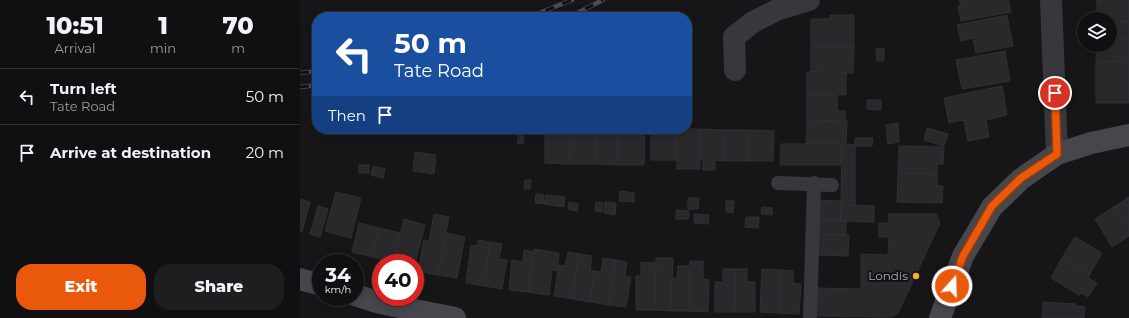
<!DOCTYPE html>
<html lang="en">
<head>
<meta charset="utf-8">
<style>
  :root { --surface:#101012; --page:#1e1e20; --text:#f1f3f6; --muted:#9c9d9f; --line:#303032; --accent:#ea580c }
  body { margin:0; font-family:Montserrat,sans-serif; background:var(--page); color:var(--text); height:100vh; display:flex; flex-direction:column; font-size:15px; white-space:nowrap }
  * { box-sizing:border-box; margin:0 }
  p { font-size:13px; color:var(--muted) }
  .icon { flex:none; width:22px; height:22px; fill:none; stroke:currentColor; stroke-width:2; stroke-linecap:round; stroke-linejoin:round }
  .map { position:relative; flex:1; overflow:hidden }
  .panel { display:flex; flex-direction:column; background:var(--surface); width:300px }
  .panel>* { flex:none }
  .guide { position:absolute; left:12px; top:12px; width:380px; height:122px; border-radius:16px; box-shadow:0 2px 10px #0003,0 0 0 1px var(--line); background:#1a4fa0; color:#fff; overflow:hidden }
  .fabs { position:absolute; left:777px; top:12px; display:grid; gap:8px }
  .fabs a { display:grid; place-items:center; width:40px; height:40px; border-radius:50%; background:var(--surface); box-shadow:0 2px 10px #0003,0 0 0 1px var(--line); font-size:20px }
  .speed { position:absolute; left:12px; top:254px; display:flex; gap:8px; font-size:20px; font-weight:700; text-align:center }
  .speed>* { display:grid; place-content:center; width:52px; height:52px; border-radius:50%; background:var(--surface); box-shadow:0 2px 10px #0003,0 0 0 1px var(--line); line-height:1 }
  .speed small { font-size:10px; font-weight:400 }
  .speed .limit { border:6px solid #d22; background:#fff; color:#111 }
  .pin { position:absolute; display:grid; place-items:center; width:34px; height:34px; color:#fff; margin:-17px; border:2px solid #fff; border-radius:50%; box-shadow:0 1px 4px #0007 }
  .me { position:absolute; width:44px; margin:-22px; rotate:20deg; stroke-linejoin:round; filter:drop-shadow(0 0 3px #0008) }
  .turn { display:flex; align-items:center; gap:14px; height:84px; padding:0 16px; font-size:18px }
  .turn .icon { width:52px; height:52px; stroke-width:2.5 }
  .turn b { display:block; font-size:28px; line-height:34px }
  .then { display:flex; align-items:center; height:38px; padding:0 16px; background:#0003; gap:8px; font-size:15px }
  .eta { display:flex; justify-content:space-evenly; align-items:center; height:68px; text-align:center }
  .eta b { font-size:24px; font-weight:800; line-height:28px }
  .cta { display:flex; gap:8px; margin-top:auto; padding:8px 16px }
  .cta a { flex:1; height:46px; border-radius:16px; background:var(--accent); color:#fff; font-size:16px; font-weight:800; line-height:46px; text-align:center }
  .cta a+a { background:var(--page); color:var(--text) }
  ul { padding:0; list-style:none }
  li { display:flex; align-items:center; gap:12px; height:56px; padding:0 16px; border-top:1px solid var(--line) }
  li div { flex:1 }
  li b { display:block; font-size:15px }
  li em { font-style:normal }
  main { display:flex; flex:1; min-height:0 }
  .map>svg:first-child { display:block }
  .building { fill:#29292c; stroke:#303034 }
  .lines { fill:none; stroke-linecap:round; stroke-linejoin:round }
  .lane { stroke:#37383d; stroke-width:14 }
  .street { stroke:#37383d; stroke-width:22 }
  .secondary { stroke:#45474d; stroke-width:22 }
  .rail-casing { stroke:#4a4c52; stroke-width:4.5 }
  .rail { stroke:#111113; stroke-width:3; stroke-dasharray:9; stroke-linecap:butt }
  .route-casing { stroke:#983908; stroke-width:10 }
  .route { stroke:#ea580c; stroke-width:7 }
  .poi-dot { fill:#f2b134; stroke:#111113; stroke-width:1.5 }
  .labels { text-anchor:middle; stroke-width:4; stroke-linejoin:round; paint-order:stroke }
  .poi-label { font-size:12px; fill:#a8adb8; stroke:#111113; text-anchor:end }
</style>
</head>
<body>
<main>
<section class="panel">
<div class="eta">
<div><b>10:51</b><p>Arrival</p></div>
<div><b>1</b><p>min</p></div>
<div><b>70</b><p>m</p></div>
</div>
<ul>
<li><svg class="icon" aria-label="left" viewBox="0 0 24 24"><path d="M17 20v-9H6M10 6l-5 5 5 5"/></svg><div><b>Turn left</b><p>Tate Road</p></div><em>50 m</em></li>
<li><svg class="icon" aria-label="arrive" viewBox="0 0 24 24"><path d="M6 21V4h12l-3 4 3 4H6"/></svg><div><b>Arrive at destination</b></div><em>20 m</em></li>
</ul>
<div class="cta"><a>Exit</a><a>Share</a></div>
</section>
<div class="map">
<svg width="829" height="318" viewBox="0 0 829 318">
  <rect width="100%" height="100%" fill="#161618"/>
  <g class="building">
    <polygon points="659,0 708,0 711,12 661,21 658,6 661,6"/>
    <polygon points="797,0 829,0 829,22 810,22 810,19 797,19"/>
    <polygon points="530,15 554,15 554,47 511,47 511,19 530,19"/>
    <polygon points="707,15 713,46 676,53 673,38 661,41 657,25"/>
    <rect x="810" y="22" width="19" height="18"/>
    <polygon points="810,40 829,40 829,62 796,61 797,45 810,45"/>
    <polygon points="511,47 554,47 553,73 511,72"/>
    <polygon points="584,48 584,61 577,61 576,49"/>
    <polygon points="705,51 710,81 662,89 656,60"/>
    <polygon points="796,61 829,62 829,103 796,103"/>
    <polygon points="507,72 546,72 546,95 507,94"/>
    <polygon points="702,86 707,115 686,120 689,137 668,141 664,120 649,123 644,98"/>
    <polygon points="507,94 537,95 537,111 545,111 545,121 507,120"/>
    <polygon points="567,100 581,100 581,110 567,109"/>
    <polygon points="507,120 547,121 546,144 506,144"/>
    <polygon points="598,123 599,142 588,144 586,125"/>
    <polygon points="627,128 648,134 644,146 624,140"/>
    <polygon points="351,129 376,129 375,160 351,160"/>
    <polygon points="376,129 400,129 400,169 377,169 377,160 375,160"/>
    <polygon points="400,129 424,130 423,161 415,160 415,170 403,170 403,159 400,159"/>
    <polygon points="424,130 449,130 448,161 423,161"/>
    <polygon points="449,130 474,131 473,161 448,161"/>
    <polygon points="245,132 271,133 270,164 245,163"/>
    <polygon points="219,133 224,134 223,144 217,143"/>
    <polygon points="271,133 296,133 295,164 270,164"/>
    <polygon points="296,133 318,133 318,165 295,164"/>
    <polygon points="318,133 345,134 344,165 318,165"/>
    <polygon points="555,138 573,138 572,146 555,146"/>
    <polygon points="481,144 542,144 542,165 480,165"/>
    <polygon points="542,144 555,145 555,205 541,205"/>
    <polygon points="599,146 644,147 643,164 637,164 637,174 598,173"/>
    <polygon points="115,152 136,155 134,174 113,171"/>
    <rect x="59" y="165" width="10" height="8"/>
    <polygon points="73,166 85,169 83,178 71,175"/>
    <polygon points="598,173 637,174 637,186 643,186 642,203 597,202"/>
    <polygon points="225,180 231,180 230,189 224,189"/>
    <polygon points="320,191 334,193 334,202 319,201"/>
    <polygon points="36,192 61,198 51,238 25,231"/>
    <polygon points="236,194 244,195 243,204 235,203"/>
    <polygon points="246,195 265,197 264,207 244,204"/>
    <polygon points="829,197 829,227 815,206"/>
    <polygon points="388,198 399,198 398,209 388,209"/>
    <polygon points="0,199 10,202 2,232 0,231"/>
    <polygon points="520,200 541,201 541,221 520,220"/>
    <polygon points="426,201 434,201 433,213 426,212"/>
    <polygon points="269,202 278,204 277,211 268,209"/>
    <polygon points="296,202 303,203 302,212 295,211"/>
    <polygon points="305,202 316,203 315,215 304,213"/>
    <polygon points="541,205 574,206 574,222 541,221"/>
    <polygon points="18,206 28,209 20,237 10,234"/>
    <polygon points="815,206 829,227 829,236 812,247 795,219"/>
    <polygon points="462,207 472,208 472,215 461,214"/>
    <polygon points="376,210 389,211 388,219 376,219"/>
    <polygon points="134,214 149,217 138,275 118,271 124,240 129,241"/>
    <polygon points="394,214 409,215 408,224 394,223"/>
    <polygon points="589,214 636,214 640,223 598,313 592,317 515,316 516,288 561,289 561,254 588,255 589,237 579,237 579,223 589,223"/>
    <polygon points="446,217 459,217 458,228 445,227"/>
    <polygon points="104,219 125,225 115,263 93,262"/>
    <polygon points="520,220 546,221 546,235 519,234"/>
    <polygon points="59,223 79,228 72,257 52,252"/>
    <polygon points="79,228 100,233 93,262 72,257"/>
    <polygon points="146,233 165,237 157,278 138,275"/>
    <polygon points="519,234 549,235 548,256 518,255"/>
    <polygon points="775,237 802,253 790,274 762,258"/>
    <polygon points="178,240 190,242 184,286 166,283 171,245 177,246"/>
    <polygon points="190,242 202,244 199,259 207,260 202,289 184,286"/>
    <polygon points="234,249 259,253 257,271 252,270 249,295 228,292 233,252"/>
    <polygon points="224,250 233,252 228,292 209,290 212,260 223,262"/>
    <polygon points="268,252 279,254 272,299 254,296 259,265 265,266"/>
    <polygon points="279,254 292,256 290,270 295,271 290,302 272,299"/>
    <polygon points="303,258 316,260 309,305 290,302 295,271 301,272"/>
    <polygon points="356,258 373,258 371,311 355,310"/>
    <polygon points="762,258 790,274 788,278 797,283 788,297 781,293 779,295 751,278"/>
    <polygon points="316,260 327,262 325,276 331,277 326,307 309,305"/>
    <polygon points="390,261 403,261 403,279 409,280 408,312 389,311"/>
    <polygon points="341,262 356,263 355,310 336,310 336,276 341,276"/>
    <polygon points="378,266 390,266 389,311 371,311 372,278 377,279"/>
    <polygon points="423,269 436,269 435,312 415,312 415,282 423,282"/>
    <polygon points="436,269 447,269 447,282 455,282 455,312 435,312"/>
    <polygon points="462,269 481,270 479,313 460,312"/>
    <polygon points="481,270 493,271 493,283 501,284 499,314 479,313"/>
    <polygon points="743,302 776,304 776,306 785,307 784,318 742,318"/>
  </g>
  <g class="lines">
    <g class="lane">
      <polyline points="478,183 532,185"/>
      <polyline points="510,318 514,183"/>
    </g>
    <g class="street">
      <polyline points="751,0 757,154"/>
      <polyline points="435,70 434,37 453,22 479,9 509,0"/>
    </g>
    <g class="secondary">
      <polyline points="0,279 21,285"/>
      <polyline points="55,295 80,303 155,318"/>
      <polyline points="640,318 663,256 692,207 721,179 757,154 791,143 829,135"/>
    </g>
    <defs>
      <g id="rail">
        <polyline points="229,17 272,0"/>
        <polyline points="269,17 303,0"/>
        <polyline points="0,73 17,71"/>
        <polyline points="0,87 17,85"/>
      </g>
    </defs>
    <use href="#rail" class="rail-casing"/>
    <use href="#rail" class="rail"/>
  </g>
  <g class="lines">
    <defs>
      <polyline id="route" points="652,286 663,256 692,206 721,178 757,154 755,93"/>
    </defs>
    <use href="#route" class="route-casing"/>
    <use href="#route" class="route"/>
  </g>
  <circle class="poi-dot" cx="616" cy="276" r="4"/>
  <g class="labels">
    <g class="poi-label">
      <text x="608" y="280">Londis</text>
    </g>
  </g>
</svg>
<div class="fabs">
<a><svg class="icon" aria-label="layers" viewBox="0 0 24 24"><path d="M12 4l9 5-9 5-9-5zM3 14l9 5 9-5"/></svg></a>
</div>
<div class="speed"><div>34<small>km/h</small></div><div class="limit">40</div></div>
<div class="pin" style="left:755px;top:93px;background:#d93025"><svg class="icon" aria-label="arrive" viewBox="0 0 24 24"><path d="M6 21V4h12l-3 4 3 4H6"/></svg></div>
<svg class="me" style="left:652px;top:286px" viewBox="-20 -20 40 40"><circle r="17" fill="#ea580c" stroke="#fff" stroke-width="3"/><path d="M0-11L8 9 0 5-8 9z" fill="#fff"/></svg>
<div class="guide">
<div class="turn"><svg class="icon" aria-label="left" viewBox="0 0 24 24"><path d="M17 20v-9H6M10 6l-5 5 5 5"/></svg><div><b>50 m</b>Tate Road</div></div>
<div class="then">Then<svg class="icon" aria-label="arrive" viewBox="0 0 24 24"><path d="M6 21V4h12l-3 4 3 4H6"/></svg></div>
</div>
</div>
</main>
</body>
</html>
